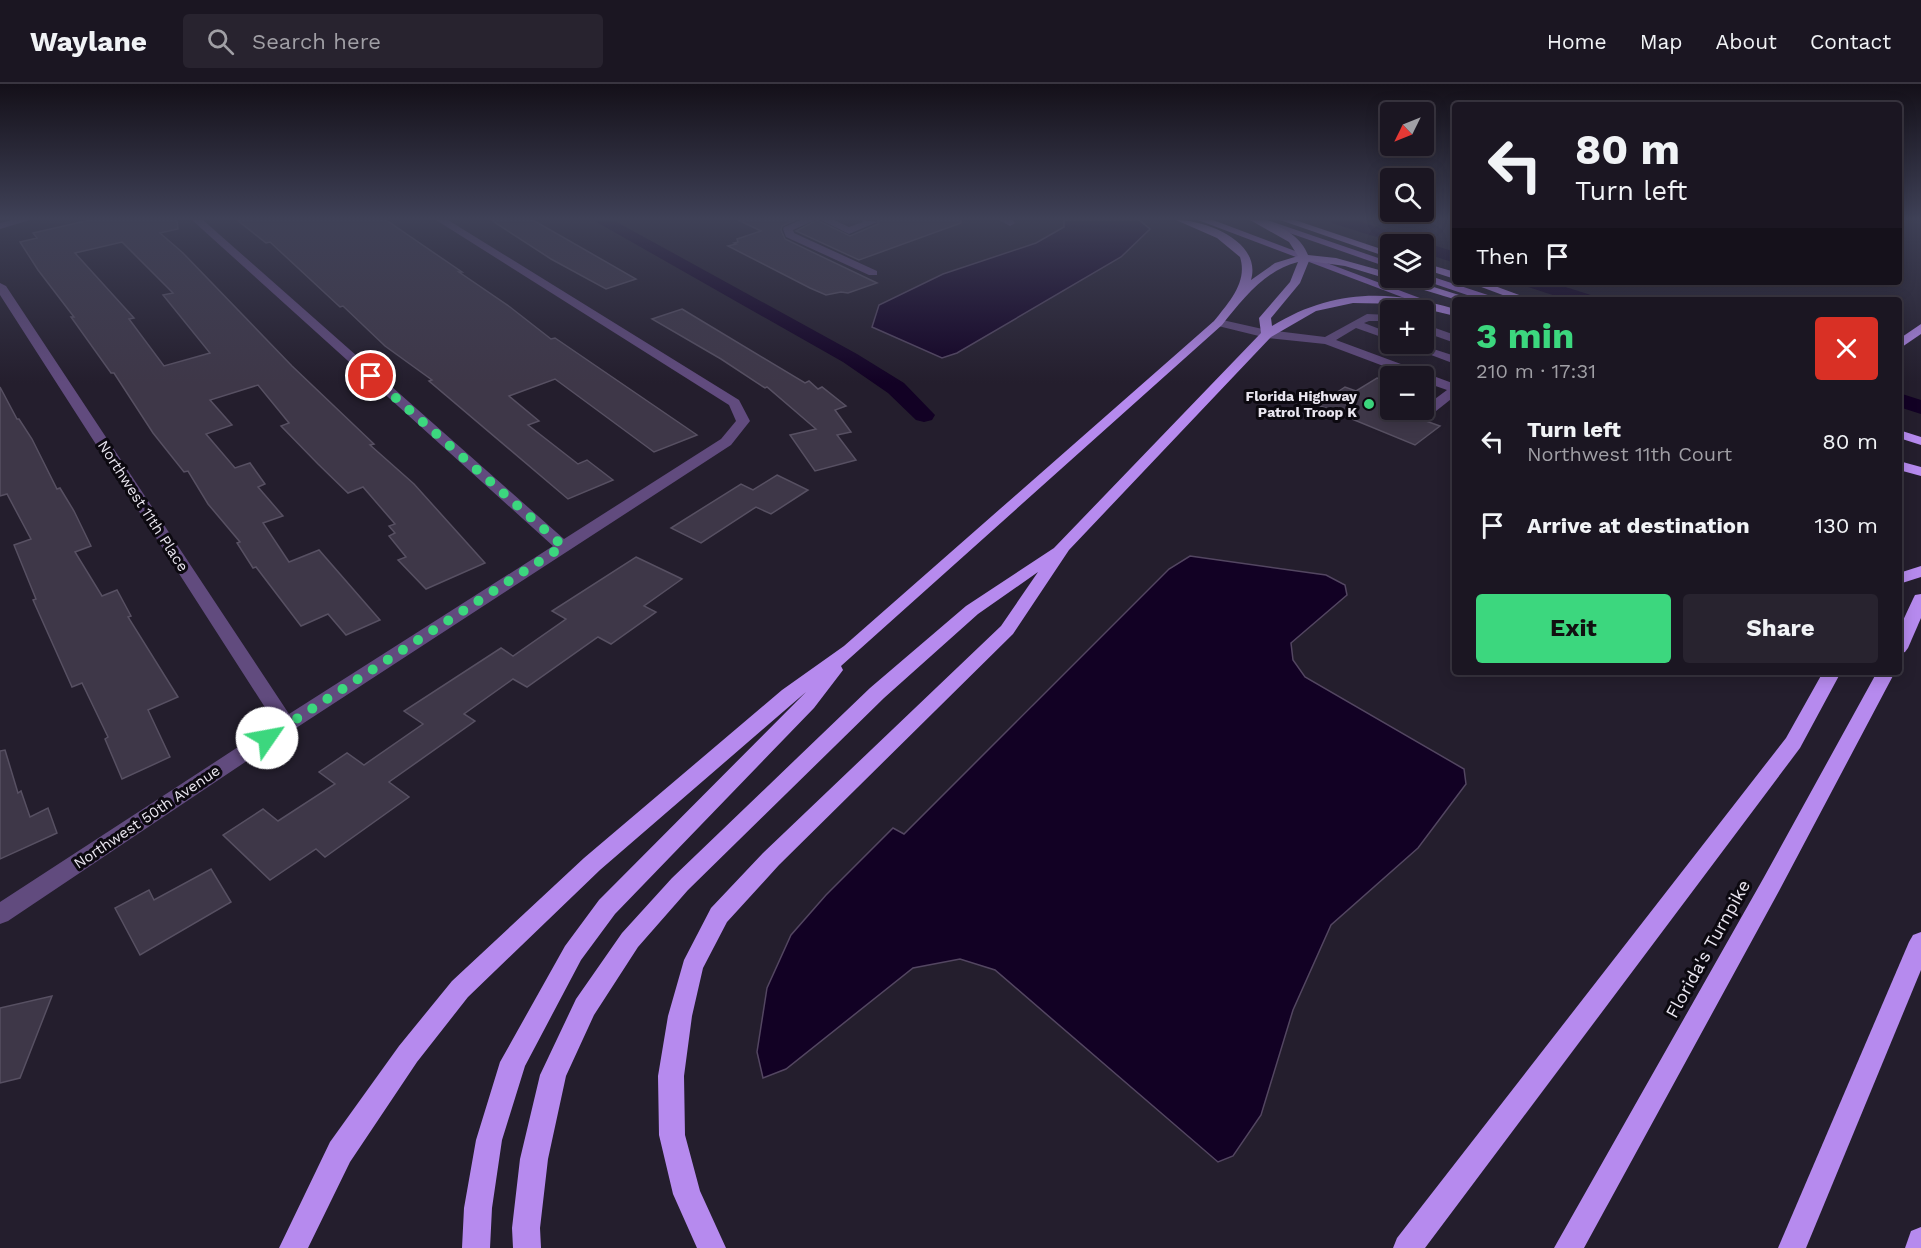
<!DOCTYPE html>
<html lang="en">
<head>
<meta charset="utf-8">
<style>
  :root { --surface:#1b1622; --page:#28232f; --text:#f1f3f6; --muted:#a09fa5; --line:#393540; --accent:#3cd77e }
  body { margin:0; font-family:"Work Sans",sans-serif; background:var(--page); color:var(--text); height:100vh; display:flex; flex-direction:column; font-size:22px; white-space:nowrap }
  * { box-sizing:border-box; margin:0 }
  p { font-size:20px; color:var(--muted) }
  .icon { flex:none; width:33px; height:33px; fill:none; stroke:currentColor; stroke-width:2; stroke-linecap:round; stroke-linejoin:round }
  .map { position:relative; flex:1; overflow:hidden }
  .drawer { position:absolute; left:1452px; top:213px; width:450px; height:378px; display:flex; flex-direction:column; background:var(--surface); border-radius:6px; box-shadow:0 3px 15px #0003,0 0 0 2px var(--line) }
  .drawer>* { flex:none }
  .banner { position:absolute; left:1452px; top:18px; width:450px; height:183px; border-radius:6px; box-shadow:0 3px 15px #0003,0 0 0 2px var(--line); background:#1b1622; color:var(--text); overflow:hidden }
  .needle { width:39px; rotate:227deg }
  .fabs { position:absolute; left:1380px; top:18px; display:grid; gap:12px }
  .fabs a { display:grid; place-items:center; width:54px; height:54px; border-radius:6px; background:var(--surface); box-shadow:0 3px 15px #0003,0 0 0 2px var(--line); font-size:30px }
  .pin { position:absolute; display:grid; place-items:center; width:51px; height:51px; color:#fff; margin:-26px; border:3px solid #fff; border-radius:50%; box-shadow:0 2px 6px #0007 }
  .me { position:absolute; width:66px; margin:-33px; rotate:57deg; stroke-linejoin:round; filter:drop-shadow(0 0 4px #0008) }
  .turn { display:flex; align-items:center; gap:21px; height:126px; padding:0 24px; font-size:27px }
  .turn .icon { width:78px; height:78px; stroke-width:2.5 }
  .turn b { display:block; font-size:42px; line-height:51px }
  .then { display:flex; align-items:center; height:57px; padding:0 24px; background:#0003; gap:12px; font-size:22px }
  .round { display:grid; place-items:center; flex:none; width:63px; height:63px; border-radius:6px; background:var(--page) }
  .headline { display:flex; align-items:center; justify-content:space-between; height:102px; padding:0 24px }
  h1 { font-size:36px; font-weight:700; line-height:45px; color:var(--accent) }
  .button { display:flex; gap:12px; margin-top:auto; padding:12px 24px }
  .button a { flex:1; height:69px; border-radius:6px; background:var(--accent); color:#111; font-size:24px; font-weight:700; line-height:69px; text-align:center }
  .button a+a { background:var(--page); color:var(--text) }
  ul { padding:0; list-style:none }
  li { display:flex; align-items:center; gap:18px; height:84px; padding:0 24px }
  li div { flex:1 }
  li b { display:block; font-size:22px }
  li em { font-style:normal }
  header { display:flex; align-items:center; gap:36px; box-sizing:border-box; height:84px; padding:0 30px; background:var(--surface); border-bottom:2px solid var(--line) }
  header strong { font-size:28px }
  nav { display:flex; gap:33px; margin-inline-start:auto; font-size:21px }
  .search { width:420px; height:54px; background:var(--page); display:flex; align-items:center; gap:15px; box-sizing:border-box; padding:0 21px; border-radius:6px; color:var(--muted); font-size:22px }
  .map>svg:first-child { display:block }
  .water { fill:#120124; stroke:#534661; stroke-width:1.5 }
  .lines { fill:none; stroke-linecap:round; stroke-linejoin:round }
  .canal { fill:#120124; fill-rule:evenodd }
  .building { fill:#3e3748; stroke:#575062; stroke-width:1.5; fill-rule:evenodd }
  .minor { fill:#614b7e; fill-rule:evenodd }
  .major { fill:#a272db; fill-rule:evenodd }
  .highway { fill:#b68aee; fill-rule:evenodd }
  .route { stroke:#3cd77e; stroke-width:10; stroke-dasharray:0 18 }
  .poi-dot { fill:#3cd77e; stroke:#0c0910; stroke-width:2 }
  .labels { text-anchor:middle; stroke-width:6; stroke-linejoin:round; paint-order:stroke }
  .far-poi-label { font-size:14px; font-weight:bold; fill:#eae6f0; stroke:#0c0910; text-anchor:end }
  .street-label { font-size:15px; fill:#eae6f0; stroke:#0c0910 }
  .near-street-label { font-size:18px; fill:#eae6f0; stroke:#0c0910 }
</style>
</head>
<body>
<header>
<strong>Waylane</strong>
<div class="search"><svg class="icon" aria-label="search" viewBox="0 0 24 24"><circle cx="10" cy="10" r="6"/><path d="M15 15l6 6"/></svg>Search here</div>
<nav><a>Home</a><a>Map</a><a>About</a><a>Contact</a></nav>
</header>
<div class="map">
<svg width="1921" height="1164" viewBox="0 0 1921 1164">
  <rect width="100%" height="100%" fill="#241e2d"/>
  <g class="water">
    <polygon points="1064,136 1139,136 1150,145 1121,173 957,269 942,274 872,243 879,221 943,190 1036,159 1064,143"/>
    <polygon points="1190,472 1326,491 1345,501 1347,511 1291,559 1293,576 1305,593 1464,685 1466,700 1418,764 1331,841 1293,926 1261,1031 1233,1072 1218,1078 995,886 960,875 913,884 786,985 763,994 757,968 767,904 791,851 826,811 893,744 904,750 1169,485"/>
  </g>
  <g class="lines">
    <g class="canal">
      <polygon points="593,136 613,136 857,270 904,299 935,331 932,336 924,338 916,336 888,309 843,278"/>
      <polygon points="1330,136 1355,136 1455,168 1455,179 1424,169 1424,160 1398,160 1332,139"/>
      <polygon points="1522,198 1550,198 1594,212 1596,216 1568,216 1525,202"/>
      <polygon points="1899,309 1921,316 1921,330 1899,323"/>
    </g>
  </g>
  <g class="building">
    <path d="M 90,136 L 177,136 L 178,145 L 160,149 L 183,169 L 292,282 L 374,360 L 370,361 L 414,400 L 485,479 L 426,505 L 398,476 L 406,473 L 389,452 L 395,449 L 389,442 L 395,440 L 363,403 L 348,409 L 318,380 L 281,342 L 289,339 L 258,301 L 210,316 L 232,341 L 206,350 L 235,384 L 250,379 L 265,400 L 258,403 L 283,432 L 263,439 L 289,478 L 319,466 L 380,536 L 346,551 L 328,530 L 301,542 L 256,483 L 253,484 L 237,459 L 240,458 L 208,420 L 188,387 L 184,388 L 153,349 L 114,289 L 111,289 L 71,233 L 74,233 L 38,186 L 20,158 L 37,154 L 33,149 ZM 122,158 L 173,209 L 163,211 L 210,269 L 164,282 L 129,235 L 134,234 L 75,169 Z"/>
    <polygon points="237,136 386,136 462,188 459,188 510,223 551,255 555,254 697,351 654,368 555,295 509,312 539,337 528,341 578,380 587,376 613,396 568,415 429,297 432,296 385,262 343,222 340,223 270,158 266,159"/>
    <polygon points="491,136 533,136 636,195 606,205 551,175"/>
    <polygon points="738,136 795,136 782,142 781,146 785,155 877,199 848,209 841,208 826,211 810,204 728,162 736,160 734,159 738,158 737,155 761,147"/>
    <polygon points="817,136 850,152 878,140 878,136 961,136 961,139 859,176 796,147"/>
    <polygon points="682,225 805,299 809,297 818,305 822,303 846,322 835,326 851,348 837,351 856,376 815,387 790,351 816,345 767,303 765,304 721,275 652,235"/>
    <polygon points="1377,294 1390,299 1390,326 1412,331 1416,337 1426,337 1440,342 1415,361 1318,321 1345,303 1356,307"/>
    <polygon points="0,303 17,335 19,335 32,355 57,405 60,404 74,427 91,462 75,468 102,512 117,506 131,532 128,533 178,613 148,626 170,673 122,695 105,655 108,653 82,599 72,603 33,516 36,515 14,461 31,455 7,410 0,412"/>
    <polygon points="777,391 808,406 771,430 756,423 701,459 671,444 741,400 753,406"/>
    <polygon points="636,473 682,495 644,522 656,528 611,560 598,553 527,603 513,595 464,630 475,637 389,698 409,713 325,773 316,765 270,796 223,751 263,725 278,737 335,700 319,688 347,669 364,681 423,640 404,627 501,564 513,572 566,535 552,527"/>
    <polygon points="5,666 18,709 21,707 30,733 48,724 57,749 0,775 0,667"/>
    <polygon points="211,785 231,818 140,871 115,824 149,806 154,816"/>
    <polygon points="52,912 20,994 0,999 0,924"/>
  </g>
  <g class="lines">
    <g class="minor">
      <polygon points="12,136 30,136 0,145 0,139"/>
      <polygon points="192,136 203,136 564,455 721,355 736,337 729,321 436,136 448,136 739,316 750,337 731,361 293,646 8,837 0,840 0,818 275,639 0,211 0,199 6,202 289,630 553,462"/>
      <polygon points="801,136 815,136 793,146 794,149 877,187 877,191 869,191 786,153 783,145 784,143"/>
      <polygon points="821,136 834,136 849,143 863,138 862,136 877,138 849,150"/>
      <polygon points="999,136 1012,136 1015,139 1010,142"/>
      <polygon points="1367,230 1390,231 1390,237 1369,237 1364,239 1390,249 1390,256 1356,244 1336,256 1455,300 1455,312 1426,335 1416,335 1414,332 1416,329 1447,306 1424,298 1424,292 1410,292 1325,260 1267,254 1214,241 1212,239 1218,235 1267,246 1325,253"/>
      <polygon points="1424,240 1455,251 1455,259 1424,248"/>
      <polygon points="1402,260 1418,260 1455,272 1455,280"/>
    </g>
    <g class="major">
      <polygon points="1198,136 1213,136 1433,219 1427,222 1423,221"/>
      <polygon points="1252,136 1267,136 1390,178 1390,184"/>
      <polygon points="1424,190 1497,214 1499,216 1482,216 1420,195 1419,194 1424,194"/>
    </g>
    <g class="highway">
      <path d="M 1176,136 C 1207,136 1262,158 1251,196 L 1275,179 L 1298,172 L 1289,158 L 1250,136 C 1272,136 1300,149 1308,171 L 1336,174 L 1390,189 L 1390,194 L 1405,194 L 1475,216 L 1457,216 L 1345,182 L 1309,177 L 1300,199 L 1271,234 L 1272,242 C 1332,205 1389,205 1455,225 L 1455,232 L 1405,220 L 1353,219 L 1316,227 L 1271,253 L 1069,466 L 1013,550 L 779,781 L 727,838 L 703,884 L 692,932 L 684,992 L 685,1051 L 700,1107 L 726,1164 L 697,1164 L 673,1110 L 659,1051 L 658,992 L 668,932 L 684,876 L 711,824 L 763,769 L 1001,542 L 1038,488 L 978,530 L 884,614 L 688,806 L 638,863 L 594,931 L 566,992 L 548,1075 L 540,1144 L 541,1164 L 513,1164 L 512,1144 L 520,1075 L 540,991 L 576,915 L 622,849 L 672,794 L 870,604 L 966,522 L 1054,464 L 1261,249 L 1259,234 L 1290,198 L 1298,178 C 1265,186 1242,216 1222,241 L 841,582 L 843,586 L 840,590 L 814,624 L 615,830 L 581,876 L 525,982 L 502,1056 L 492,1124 L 490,1164 L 462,1164 L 464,1124 L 476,1056 L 500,978 L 565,862 L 599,816 L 806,608 L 600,786 L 468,913 L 417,978 L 350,1078 L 308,1164 L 279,1164 L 330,1058 L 399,962 L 452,897 L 584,774 L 782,606 L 844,562 L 1214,237 C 1229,218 1248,198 1240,173 L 1217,154 Z"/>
      <polygon points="1280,136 1295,136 1390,168 1390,174"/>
      <polygon points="1424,179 1455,188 1455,195 1424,185"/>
      <polygon points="1468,198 1484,198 1533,216 1516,216"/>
      <polygon points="1921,240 1921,250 1899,265 1899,255"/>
      <polygon points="1899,346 1921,353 1921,361 1899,354"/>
      <polygon points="1899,377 1921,383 1921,392 1899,386"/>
      <polygon points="1921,482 1921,493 1899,500 1899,489"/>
      <polygon points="1921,510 1921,534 1908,564 1905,568 1899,570 1899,545 1913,515 1915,511"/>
      <polygon points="1823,588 1841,588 1800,664 1425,1164 1393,1164 1397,1154 1786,654"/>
      <polygon points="1877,588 1895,588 1779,807 1584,1164 1554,1164 1763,795"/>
      <polygon points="1921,848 1921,886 1806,1164 1778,1164 1909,858 1913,851"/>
      <polygon points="1921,1143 1921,1164 1905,1164 1911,1147"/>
    </g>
  </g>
  <linearGradient id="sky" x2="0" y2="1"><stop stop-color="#141019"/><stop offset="0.45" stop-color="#3f4157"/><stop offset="1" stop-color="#3f4157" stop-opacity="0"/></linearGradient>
  <rect width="1921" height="299" fill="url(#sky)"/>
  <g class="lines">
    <polyline class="route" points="267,654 563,462 371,292"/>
  </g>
  <circle class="poi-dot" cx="1369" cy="320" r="6"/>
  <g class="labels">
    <g class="far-poi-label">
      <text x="1357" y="317">Florida Highway<tspan x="1357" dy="16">Patrol Troop K</tspan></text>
    </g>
    <g class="street-label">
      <text transform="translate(143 422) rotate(57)" y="5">Northwest 11th Place</text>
      <text transform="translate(147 733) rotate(-34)" y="5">Northwest 50th Avenue</text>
    </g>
    <g class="near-street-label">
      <text transform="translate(1708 865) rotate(-61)" y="6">Florida's Turnpike</text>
    </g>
  </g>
</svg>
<div class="fabs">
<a><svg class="needle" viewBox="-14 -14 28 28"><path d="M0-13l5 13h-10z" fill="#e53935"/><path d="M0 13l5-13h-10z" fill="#a09fa5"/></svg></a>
<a><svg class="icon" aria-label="search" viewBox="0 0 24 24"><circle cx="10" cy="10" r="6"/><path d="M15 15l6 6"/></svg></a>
<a><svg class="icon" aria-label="layers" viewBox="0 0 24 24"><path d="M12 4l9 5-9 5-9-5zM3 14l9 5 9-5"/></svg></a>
<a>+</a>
<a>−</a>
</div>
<div class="pin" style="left:371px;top:292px;background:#d93025"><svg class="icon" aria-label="arrive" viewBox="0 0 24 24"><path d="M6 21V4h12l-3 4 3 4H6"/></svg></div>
<svg class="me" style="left:267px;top:654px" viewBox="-20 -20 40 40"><circle r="19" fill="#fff"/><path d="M0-13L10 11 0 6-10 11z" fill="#3cd77e"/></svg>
<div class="banner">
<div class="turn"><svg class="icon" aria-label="left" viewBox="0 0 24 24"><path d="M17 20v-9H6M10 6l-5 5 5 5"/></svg><div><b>80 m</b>Turn left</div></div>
<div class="then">Then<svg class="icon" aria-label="arrive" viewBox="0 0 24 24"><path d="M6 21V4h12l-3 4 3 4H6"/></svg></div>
</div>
<section class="drawer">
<div class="headline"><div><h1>3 min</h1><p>210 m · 17:31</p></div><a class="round" style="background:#d93025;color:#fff"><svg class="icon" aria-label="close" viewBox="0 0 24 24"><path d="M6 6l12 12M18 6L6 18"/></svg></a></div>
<ul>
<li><svg class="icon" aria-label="left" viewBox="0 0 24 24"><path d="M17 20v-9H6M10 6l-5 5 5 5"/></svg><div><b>Turn left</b><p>Northwest 11th Court</p></div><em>80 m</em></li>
<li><svg class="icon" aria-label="arrive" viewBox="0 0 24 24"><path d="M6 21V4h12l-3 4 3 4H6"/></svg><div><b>Arrive at destination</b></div><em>130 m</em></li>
</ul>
<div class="button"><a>Exit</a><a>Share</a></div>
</section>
</div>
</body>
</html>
